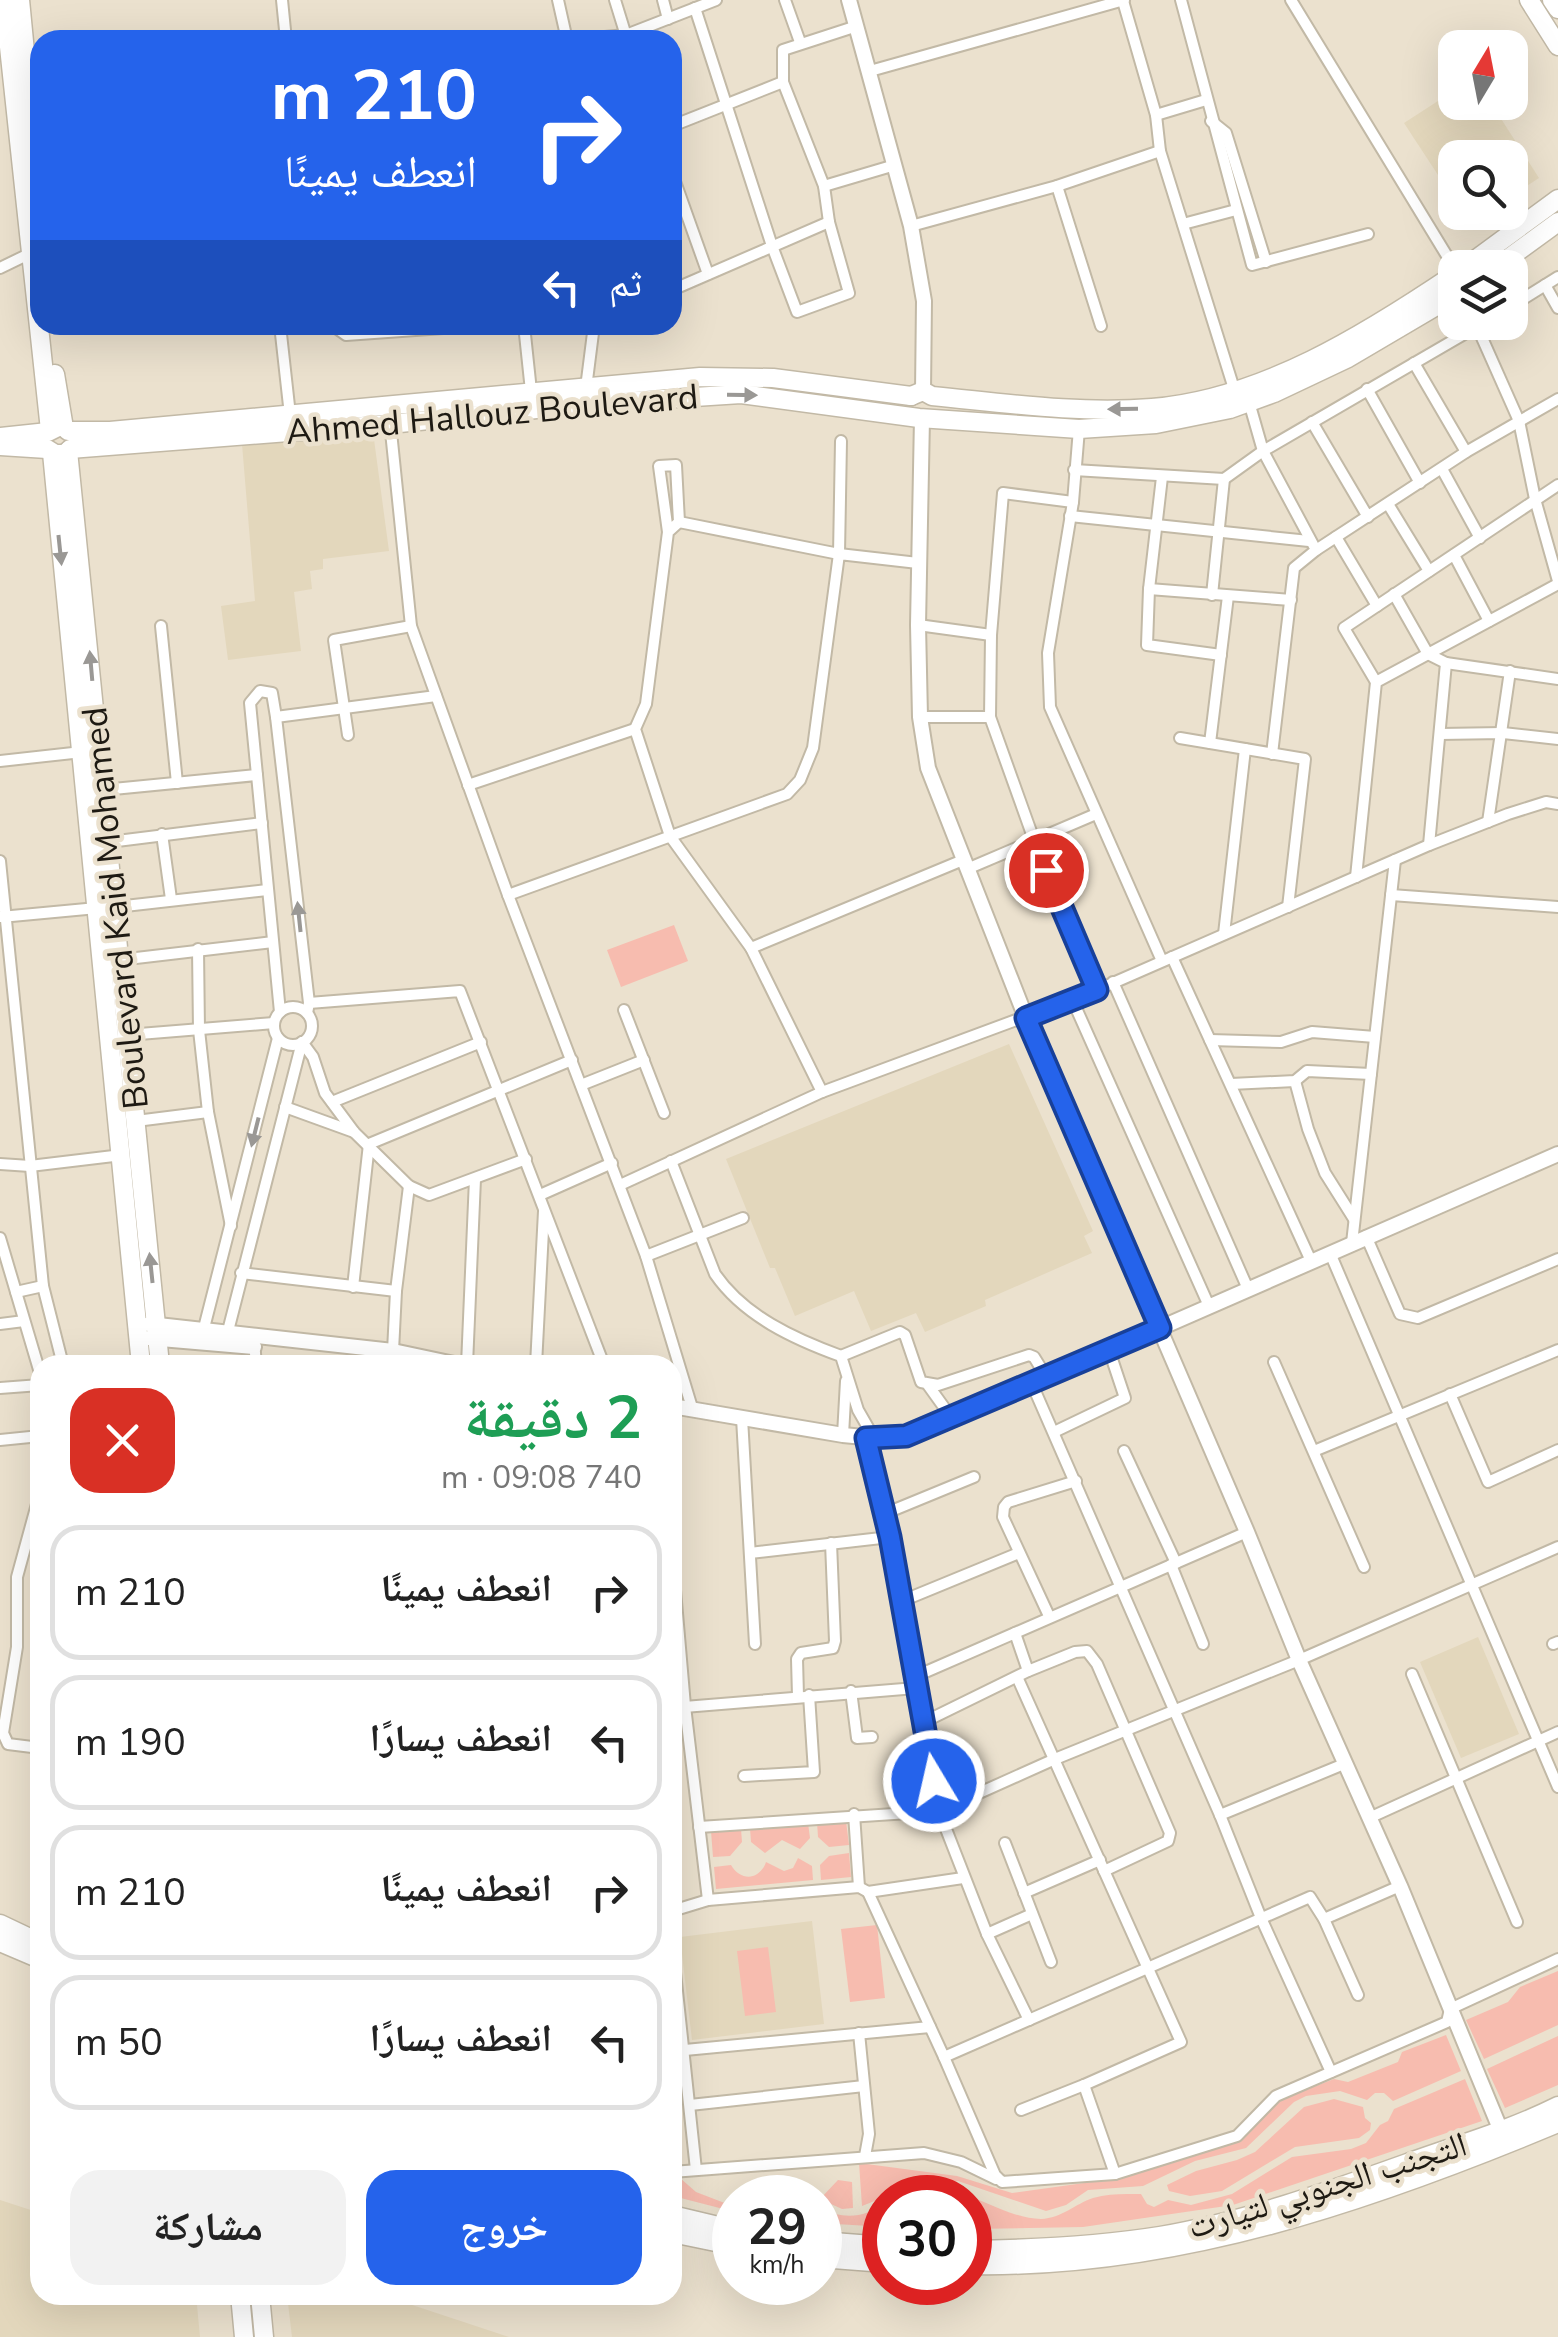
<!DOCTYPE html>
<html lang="ar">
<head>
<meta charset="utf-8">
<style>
  :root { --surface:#fff; --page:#f2f2f2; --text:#222; --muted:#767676; --line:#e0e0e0; --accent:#2563eb }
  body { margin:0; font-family:"Nunito Sans","Noto Naskh Arabic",sans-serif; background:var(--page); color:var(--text); direction:rtl; height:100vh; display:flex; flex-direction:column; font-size:38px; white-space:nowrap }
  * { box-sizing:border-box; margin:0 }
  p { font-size:32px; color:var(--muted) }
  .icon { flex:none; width:55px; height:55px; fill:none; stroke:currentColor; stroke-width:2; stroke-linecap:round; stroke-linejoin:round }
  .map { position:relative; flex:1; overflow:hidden; direction:ltr }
  .panel { position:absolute; left:30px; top:1355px; width:652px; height:950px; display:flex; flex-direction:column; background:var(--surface); border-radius:30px; box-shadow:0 10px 40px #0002; direction:rtl }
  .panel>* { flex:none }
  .hud { position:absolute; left:30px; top:30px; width:652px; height:305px; border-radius:30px; box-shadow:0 10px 40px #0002; direction:rtl; background:#2563eb; color:#fff; overflow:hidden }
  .needle { width:65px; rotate:10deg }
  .buttons { position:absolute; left:1438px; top:30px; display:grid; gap:20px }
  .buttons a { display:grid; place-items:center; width:90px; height:90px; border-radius:20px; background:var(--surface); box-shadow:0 10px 40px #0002; font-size:50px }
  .speed { position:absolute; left:712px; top:2175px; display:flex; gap:20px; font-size:50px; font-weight:700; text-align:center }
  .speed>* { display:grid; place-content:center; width:130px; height:130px; border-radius:50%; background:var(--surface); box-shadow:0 10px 40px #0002; line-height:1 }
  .speed small { font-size:25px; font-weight:400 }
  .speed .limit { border:15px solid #d22; background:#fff; color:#111 }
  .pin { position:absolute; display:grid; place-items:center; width:85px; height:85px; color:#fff; margin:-42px; border:5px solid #fff; border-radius:50%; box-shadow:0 2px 10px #0007 }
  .me { position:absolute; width:110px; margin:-55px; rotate:351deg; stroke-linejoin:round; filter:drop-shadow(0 0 8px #0008) }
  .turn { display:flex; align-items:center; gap:35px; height:210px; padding:0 40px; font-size:45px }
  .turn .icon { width:130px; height:130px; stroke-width:2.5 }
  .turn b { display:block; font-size:70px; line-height:85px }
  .then { display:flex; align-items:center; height:95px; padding:0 40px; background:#0003; gap:20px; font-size:38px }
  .round { display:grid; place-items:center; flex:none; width:105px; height:105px; border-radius:30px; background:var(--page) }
  .head { display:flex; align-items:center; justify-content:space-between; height:170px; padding:0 40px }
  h1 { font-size:60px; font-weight:700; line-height:75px; color:#1e9e55 }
  .cta { display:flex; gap:20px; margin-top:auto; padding:20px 40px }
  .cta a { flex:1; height:115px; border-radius:30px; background:var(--accent); color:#fff; font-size:40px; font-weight:700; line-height:115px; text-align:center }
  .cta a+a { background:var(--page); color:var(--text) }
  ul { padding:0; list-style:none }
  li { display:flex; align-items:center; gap:30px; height:135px; margin:0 20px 15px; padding:0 20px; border:5px solid var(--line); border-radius:30px }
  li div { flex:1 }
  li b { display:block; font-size:38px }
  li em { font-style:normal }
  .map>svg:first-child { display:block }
  .built { fill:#e3d7bc }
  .green { fill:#f7bcaf }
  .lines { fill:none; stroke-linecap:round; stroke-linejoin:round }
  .minor-casing { stroke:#c2b9a6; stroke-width:14 }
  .tertiary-casing { stroke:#c2b9a6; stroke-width:18 }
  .primary-casing { stroke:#c2b9a6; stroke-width:21 }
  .trunk-casing { stroke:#c2b9a6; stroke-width:21 }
  .minor { stroke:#fff; stroke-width:10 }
  .tertiary { stroke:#fff; stroke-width:14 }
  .primary { stroke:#fff; stroke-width:18 }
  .trunk { stroke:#fff; stroke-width:18 }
  .oneway { fill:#9a9895 }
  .route-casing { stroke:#184099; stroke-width:25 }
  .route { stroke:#2563eb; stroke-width:18 }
  .labels { text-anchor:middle; stroke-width:9; stroke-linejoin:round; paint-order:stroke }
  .street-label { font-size:35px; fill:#1e1a13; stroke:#ebe1ce }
</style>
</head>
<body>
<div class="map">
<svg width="1558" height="2337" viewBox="0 0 1558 2337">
  <rect width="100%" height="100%" fill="#ebe1ce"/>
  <g class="built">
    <polygon points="1455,90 1455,102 1491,103 1539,178 1510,197 1510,158 1455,158 1455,201 1404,123"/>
    <polygon points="373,432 389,551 323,559 323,569 310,571 312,589 294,592 301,651 228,660 221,606 255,601 242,444"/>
    <polygon points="1009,1044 1093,1231 1084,1236 1092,1253 985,1300 986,1306 925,1332 916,1313 871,1331 854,1291 795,1316 775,1268 770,1268 726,1159"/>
    <polygon points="1478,1637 1519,1734 1461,1758 1420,1662"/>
    <polygon points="812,1921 824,2024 692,2040 680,1937"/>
    <polygon points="0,2200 40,2213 40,2295 196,2295 200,2337 0,2337"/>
    <polygon points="287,2295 382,2295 509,2337 292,2337"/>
  </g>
  <g class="green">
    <polygon points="674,925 688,961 621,987 607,950"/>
    <polygon points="846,1821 849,1845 829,1847 818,1837 817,1822"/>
    <polygon points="808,1823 810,1838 800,1849 782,1840 765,1853 751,1842 750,1828"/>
    <polygon points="741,1829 742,1842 730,1856 713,1857 711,1831"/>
    <polygon points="849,1853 851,1877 821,1880 820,1865 829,1856"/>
    <path d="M 798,1858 L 812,1866 L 813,1880 L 716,1889 L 714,1867 L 731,1865 C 741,1882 760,1880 766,1862 L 784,1871 L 793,1868 Z"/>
    <polygon points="877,1925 885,1998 850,2002 841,1929"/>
    <polygon points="768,1947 776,2012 745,2016 737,1951"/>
    <polygon points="1558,1971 1558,2025 1484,2059 1466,2020 1508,2002 1520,1987"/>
    <polygon points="1446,2035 1461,2071 1393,2101 1384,2093 1375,2093 1367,2100 1340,2091 1306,2096 1294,2102 1246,2148 1195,2161 1143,2186 1088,2190 1066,2205 1046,2211 958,2181 929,2186 907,2180 893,2185 877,2200 862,2206 859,2163 957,2176 1012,2193 1120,2178 1238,2140 1272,2103 1334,2079 1348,2082 1398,2062 1402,2052"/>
    <polygon points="1558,2036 1558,2085 1505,2108 1487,2069"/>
    <path d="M 1465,2079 L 1482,2121 L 1233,2205 L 1083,2227 L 970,2229 L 970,2198 L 958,2197 L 958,2191 C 982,2200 1015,2219 1041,2219 C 1062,2218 1075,2204 1093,2198 C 1109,2193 1125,2194 1141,2194 L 1147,2204 L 1154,2207 L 1168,2200 L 1191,2205 L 1232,2194 L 1292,2157 L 1351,2149 L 1366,2143 L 1380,2125 L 1388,2121 L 1394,2109 Z"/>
    <polygon points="1334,2099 1363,2107 1365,2118 1371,2123 1370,2130 1359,2138 1295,2147 1222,2191 1190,2196 1169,2191 1167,2185 1196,2171 1237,2160 1255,2152 1304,2107"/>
    <polygon points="680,2178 696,2192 735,2207 735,2212 673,2196 673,2187"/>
    <polygon points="838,2180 852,2182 853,2208 842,2209 820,2199"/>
    <path d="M 885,2202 L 885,2227 L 820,2223 L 820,2209 C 844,2219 864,2219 885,2202 Z"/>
  </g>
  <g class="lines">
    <defs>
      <g id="minor">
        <polyline points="282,0 286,40"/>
        <polyline points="558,0 567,40"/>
        <polyline points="615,0 627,39"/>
        <polyline points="663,0 668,19"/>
        <polyline points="785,0 800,42"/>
        <polyline points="1181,0 1252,265 1368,234"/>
        <polyline points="1291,0 1455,269"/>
        <polyline points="1123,1 1156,115 1160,151 1235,392 1249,402 1263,451 1316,550 1294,568 1272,754"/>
        <polyline points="695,8 772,246 797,312 849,293 829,222 824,186 783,82 783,50 857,26"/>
        <polyline points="573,40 626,35 716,0"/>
        <polyline points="870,71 1124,0"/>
        <polyline points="1156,115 1206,100"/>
        <polyline points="1211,121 1226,133 1266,262"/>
        <polyline points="672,126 783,82"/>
        <polyline points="672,173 708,274"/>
        <polyline points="824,186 895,165"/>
        <polyline points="1057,186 1101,326"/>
        <polyline points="1183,224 1236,210"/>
        <polyline points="911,226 1057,186 1160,151"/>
        <polyline points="0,268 31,253"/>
        <polyline points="1545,285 1558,308"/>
        <polyline points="672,290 829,222"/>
        <polyline points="1510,307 1558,277"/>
        <polyline points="1475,322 1519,421 1535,499 1558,581"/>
        <polyline points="280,325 290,415"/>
        <polyline points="332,325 346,335 485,325"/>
        <polyline points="524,325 531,391"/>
        <polyline points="1414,363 1466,452"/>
        <polyline points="586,388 594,325"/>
        <polyline points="1367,389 1420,483"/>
        <polyline points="390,422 411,626 508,895 646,1256 693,1411"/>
        <polyline points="1312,422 1368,517"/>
        <polyline points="1079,429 1073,502 1048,653 1050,707 1162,961"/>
        <polyline points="1442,469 1480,538"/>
        <polyline points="1074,470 1224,479 1263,451 1485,322"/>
        <polyline points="1162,477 1149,589 1147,645 1221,655"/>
        <polyline points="1073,502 1003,493 991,635 990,717 1034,840 1097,990"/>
        <polyline points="1388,504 1429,571"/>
        <polyline points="1070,516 1309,541"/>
        <polyline points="679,522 839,554 841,441"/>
        <polyline points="668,532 679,522 676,465 659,466 668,532 646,704 635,729 670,836 751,948 822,1092"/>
        <polyline points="1336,537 1377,606"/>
        <polyline points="1316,550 1466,452 1558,399"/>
        <polyline points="1454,555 1489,621"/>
        <polyline points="1149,589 1291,600"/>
        <polyline points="1394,594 1428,654 1446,663 1429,845"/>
        <polyline points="1212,595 1224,479"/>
        <polyline points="918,625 991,635"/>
        <polyline points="161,626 177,783"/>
        <polyline points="1446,663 1558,679"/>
        <polyline points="1376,682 1344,628 1558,485"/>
        <polyline points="276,717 436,696"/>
        <polyline points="920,717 990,717"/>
        <polyline points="1440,734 1503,733 1558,739"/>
        <polyline points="348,735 334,640 411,626"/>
        <polyline points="1180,738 1305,759 1288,907"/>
        <polyline points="1210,743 1228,596"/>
        <polyline points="0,761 82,752"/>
        <polyline points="468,785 635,729"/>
        <polyline points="103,790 257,775"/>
        <polyline points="1488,822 1510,671"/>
        <polyline points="162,834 171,899"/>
        <polyline points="109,842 262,823"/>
        <polyline points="0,861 43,1286 63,1365"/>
        <polyline points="967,869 1096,814"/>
        <polyline points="1356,877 1376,682 1558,584"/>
        <polyline points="508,895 787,794 800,780 813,748 839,554 918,563"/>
        <polyline points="1391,895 1558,907"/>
        <polyline points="116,907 267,890"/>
        <polyline points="1,917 97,908"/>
        <polyline points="1224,934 1245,749"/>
        <polyline points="751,948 963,860"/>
        <polyline points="198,949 199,1030 208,1112 231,1226"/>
        <polyline points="1172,957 1311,1261"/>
        <polyline points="119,960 273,942"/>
        <polyline points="1113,982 1248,1289"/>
        <polyline points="1072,999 1209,1306"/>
        <polyline points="309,1003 460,991 604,1365"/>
        <circle cx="293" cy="1026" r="19"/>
        <polyline points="624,1010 664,1113"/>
        <polyline points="280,1012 250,703 260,691 272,693 276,717 309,1003 307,1013"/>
        <polyline points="127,1035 274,1023"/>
        <polyline points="1210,1040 1281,1042 1312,1032 1375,1037"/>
        <polyline points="302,1042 313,1057 325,1093 354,1132 409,1186 429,1195 526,1159"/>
        <polyline points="1295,1081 1308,1129 1325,1173 1354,1219"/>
        <polyline points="1231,1084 1295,1081 1307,1071 1371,1074"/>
        <polyline points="581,1085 644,1060"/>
        <polyline points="332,1102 481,1042"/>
        <polyline points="285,1107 354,1132"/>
        <polyline points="136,1121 208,1112"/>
        <path d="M 671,1161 L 715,1274 C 744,1316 794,1339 841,1356 L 858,1410 L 874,1438"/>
        <polyline points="0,1164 30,1166 122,1155"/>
        <polyline points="620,1185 822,1092 1097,990 1429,845 1508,814 1546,802 1558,804"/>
        <polyline points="540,1195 612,1163"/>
        <polyline points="1366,1236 1400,1314 1418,1318 1558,1259"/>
        <polyline points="0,1238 40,1373"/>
        <polyline points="1352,1243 1395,860"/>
        <polyline points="1330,1253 1558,1787"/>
        <polyline points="646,1256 743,1218"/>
        <polyline points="241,1273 396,1291"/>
        <polyline points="353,1287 369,1144 572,1060"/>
        <polyline points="16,1292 43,1286"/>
        <polyline points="0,1324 24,1321"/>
        <polyline points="204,1328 278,1038"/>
        <polyline points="228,1331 302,1042"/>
        <polyline points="254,1341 256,1365"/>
        <polyline points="393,1351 396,1291 409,1186"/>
        <polyline points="841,1356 900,1332 905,1335 921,1382 938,1385 1029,1355 1034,1357 1047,1378"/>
        <polyline points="1274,1362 1364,1567"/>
        <polyline points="467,1365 475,1179"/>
        <polyline points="536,1365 544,1211"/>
        <polyline points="1032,1384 1220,1815 1261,1918 1331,2072"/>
        <polyline points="928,1385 951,1417"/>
        <polyline points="0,1388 40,1385"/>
        <polyline points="1450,1394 1488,1482 1558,1450"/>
        <polyline points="742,1418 755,1644"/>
        <polyline points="1054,1432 1125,1398 1109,1350"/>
        <polyline points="843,1435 846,1381"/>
        <polyline points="866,1438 890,1537 939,1811 987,1934 1029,2020"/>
        <polyline points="0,1440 40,1436"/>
        <polyline points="1124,1451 1176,1563"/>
        <polyline points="1314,1451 1558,1350"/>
        <polyline points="40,1493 17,1577 17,1647 3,1733 8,1744 40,1748"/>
        <polyline points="884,1514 974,1477"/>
        <polyline points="750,1553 890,1537"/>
        <polyline points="672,1555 685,1706 708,1900"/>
        <polyline points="1171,1565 1203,1644"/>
        <polyline points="902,1601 1019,1553"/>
        <polyline points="1049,1616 1003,1517 1004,1507 1008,1502 1076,1481"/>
        <polyline points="1015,1633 1028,1671"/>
        <polyline points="1553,1644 1558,1642"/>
        <polyline points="1412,1674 1517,1922"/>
        <polyline points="914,1677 1247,1532"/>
        <polyline points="1018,1679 1181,2042 1084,2085 1115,2174"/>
        <polyline points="851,1691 857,1738 872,1737"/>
        <polyline points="798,1696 797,1659 801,1653 833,1648 835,1641 831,1543"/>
        <polyline points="672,1708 916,1688"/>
        <polyline points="924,1722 1028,1671 1075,1652 1087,1651 1097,1664 1170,1833 1168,1841 1104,1871"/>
        <polyline points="744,1776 814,1772 809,1695"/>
        <polyline points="854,1814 859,1887"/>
        <polyline points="1220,1815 1344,1764"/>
        <polyline points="1369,1818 1558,1732"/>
        <polyline points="699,1827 939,1811 1055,1759 1299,1660 1558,1547"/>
        <polyline points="1005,1843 1051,1962"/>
        <polyline points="868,1892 944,2057 1310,1897 1324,1919 1358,1995"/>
        <polyline points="1024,1893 1100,1860"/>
        <polyline points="672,1911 708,1900 859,1887 868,1892 963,1878"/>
        <polyline points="1324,1919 1400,1886"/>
        <polyline points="987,1934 1032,1914"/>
        <polyline points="672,1944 696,2170"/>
        <polyline points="859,2033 869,2134 865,2156"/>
        <polyline points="685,2050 930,2027"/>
        <polyline points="944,2057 995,2175 1002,2182 1115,2174 1237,2136 1276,2096 1447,2022 1450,2009 1558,1959"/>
        <polyline points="690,2105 864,2086"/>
        <polyline points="1021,2110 1084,2085"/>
        <polyline points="672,2172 924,2153 961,2162 996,2179"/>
      </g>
      <g id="tertiary">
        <polyline points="849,0 911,226 924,301 923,391"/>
        <polyline points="922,418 918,625 920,717 928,768 1026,1018 1247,1532 1299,1660 1400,1886 1501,2131"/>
        <polyline points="149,1324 393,1351 459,1365"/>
        <polyline points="149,1338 254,1347"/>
        <polyline points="672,1406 843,1435 874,1438 906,1436 1032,1384 1558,1154"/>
      </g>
      <g id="primary">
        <polyline points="4,0 50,430"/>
        <polyline points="20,0 40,207"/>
        <polyline points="1529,0 1558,46"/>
        <polyline points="1552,0 1558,9"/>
        <polyline points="1464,268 1558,199"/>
        <polyline points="1495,268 1558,222"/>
        <polyline points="55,374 64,428"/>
        <path d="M 911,396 L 923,391 L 932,396 C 1005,403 1078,414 1152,408 C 1262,399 1366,334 1455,274"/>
        <polyline points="68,431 110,431 700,377 773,378 911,396"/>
        <polyline points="0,437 48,432 58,427"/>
        <polyline points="0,446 47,449 55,454 62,454"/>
        <polyline points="70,449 390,424 586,404 741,394 919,418 1079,429 1156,424 1230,409 1274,393 1348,358 1455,295"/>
        <polyline points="68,451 160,1365"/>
        <polyline points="52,453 141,1365"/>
      </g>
      <g id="trunk">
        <polyline points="0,1924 40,1943"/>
        <polyline points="0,1942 40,1959"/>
        <polyline points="672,2215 735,2230"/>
        <polyline points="672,2233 735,2246"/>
        <polyline points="820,2241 885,2246"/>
        <path d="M 970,2250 C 1034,2249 1097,2246 1160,2236 C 1247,2221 1332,2190 1416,2160 C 1464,2143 1512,2129 1558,2106"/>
        <polyline points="820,2258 885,2263"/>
        <path d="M 970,2265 C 1175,2269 1371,2201 1558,2123"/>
        <polyline points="240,2295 244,2337"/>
        <polyline points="260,2295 264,2337"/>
      </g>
    </defs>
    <use href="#minor" class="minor-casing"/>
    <use href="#tertiary" class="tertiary-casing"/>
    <use href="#primary" class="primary-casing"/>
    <use href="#trunk" class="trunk-casing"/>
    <use href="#minor" class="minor"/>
    <use href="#tertiary" class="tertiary"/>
    <use href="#primary" class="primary"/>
    <use href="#trunk" class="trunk"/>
  </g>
  <defs><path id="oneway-solid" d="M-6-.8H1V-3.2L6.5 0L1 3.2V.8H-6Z" transform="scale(2.5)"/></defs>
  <g class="oneway">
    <use href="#oneway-solid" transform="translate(742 395) rotate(1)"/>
    <use href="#oneway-solid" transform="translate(1123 409) rotate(179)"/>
    <use href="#oneway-solid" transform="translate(60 550) rotate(84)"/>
    <use href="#oneway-solid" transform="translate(91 666) rotate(-95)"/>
    <use href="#oneway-solid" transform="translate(299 917) rotate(-96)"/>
    <use href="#oneway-solid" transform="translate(255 1132) rotate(104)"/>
    <use href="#oneway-solid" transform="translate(151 1268) rotate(-96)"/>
  </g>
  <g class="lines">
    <defs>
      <polyline id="route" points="934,1781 890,1537 866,1438 906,1436 1160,1328 1026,1018 1097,990 1046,870"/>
    </defs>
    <use href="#route" class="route-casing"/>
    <use href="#route" class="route"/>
  </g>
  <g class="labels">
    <g class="street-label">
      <text transform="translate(492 414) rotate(-5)" y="12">Ahmed Hallouz Boulevard</text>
      <text transform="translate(115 908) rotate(-96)" y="12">Boulevard Kaid Mohamed</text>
      <text transform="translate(1327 2185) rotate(-17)" y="12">التجنب الجنوبي لتيارت</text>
    </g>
  </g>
</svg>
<div class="buttons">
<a><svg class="needle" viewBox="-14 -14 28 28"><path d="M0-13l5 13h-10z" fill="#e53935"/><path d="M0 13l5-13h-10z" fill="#767676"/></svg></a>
<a><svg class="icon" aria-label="search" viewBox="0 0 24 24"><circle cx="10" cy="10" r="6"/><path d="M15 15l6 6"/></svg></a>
<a><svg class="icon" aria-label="layers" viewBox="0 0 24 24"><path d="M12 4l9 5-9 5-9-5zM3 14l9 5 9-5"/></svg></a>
</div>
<div class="speed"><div>29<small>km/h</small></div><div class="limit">30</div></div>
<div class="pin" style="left:1046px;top:870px;background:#d93025"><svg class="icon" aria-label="arrive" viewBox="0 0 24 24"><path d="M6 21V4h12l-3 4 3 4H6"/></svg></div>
<svg class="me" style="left:934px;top:1781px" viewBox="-20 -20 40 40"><circle r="17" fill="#2563eb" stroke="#fff" stroke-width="3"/><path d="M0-11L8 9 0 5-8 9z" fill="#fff"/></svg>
<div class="hud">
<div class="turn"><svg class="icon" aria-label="right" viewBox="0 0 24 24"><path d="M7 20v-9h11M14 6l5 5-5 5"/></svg><div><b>210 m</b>انعطف يمينًا</div></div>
<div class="then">ثم<svg class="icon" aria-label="left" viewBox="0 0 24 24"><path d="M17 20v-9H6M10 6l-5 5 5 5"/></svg></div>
</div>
<section class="panel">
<div class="head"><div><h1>2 دقيقة</h1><p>740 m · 09:08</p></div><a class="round" style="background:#d93025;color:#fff"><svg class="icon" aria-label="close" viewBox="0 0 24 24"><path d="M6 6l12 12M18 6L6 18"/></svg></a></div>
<ul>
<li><svg class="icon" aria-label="right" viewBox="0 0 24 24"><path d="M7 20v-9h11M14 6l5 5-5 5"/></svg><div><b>انعطف يمينًا</b></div><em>210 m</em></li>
<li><svg class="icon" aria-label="left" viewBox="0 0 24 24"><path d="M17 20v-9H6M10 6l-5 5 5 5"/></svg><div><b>انعطف يسارًا</b></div><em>190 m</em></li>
<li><svg class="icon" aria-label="right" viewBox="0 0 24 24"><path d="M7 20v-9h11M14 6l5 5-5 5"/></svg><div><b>انعطف يمينًا</b></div><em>210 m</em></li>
<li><svg class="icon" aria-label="left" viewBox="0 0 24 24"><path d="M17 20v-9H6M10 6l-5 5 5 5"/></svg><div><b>انعطف يسارًا</b></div><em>50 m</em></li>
</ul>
<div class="cta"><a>خروج</a><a>مشاركة</a></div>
</section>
</div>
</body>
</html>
